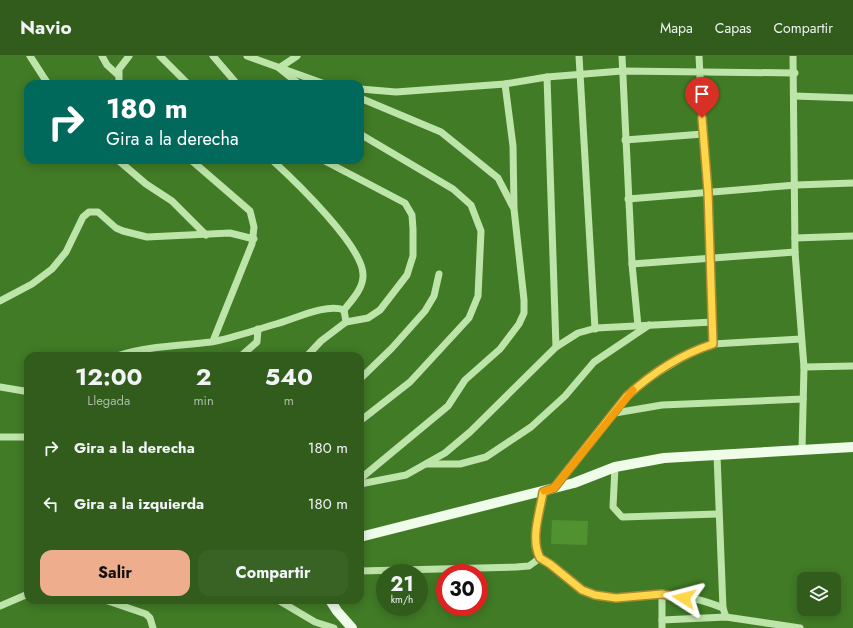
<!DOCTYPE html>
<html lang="es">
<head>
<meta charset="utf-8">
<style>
  :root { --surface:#315c1c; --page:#396225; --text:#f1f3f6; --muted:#a8baa3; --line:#4c713b; --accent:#eead8d }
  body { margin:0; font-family:Jost,sans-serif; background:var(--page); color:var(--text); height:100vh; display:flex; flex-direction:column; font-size:15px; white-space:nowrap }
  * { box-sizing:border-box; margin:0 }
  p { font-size:13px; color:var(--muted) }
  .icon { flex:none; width:22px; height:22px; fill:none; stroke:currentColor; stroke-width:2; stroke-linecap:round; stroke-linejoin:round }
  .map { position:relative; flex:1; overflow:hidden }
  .drawer { position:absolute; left:24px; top:296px; width:340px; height:252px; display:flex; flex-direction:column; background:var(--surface); border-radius:12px; box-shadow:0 2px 10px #0003 }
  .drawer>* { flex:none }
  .hud { position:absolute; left:24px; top:24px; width:340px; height:84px; border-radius:12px; box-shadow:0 2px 10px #0003; background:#00695c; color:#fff; overflow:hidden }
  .tools { position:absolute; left:797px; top:516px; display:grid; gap:8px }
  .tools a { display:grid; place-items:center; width:44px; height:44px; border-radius:8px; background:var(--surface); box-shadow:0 2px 10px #0003; font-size:20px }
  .speed { position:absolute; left:376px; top:508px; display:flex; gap:8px; font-size:20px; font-weight:700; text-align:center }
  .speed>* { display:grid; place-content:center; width:52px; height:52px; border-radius:50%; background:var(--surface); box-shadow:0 2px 10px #0003; line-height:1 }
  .speed small { font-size:10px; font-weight:400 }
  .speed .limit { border:6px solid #d22; background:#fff; color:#111 }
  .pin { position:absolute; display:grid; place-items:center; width:34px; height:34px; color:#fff; margin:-41px -17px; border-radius:50% 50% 50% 0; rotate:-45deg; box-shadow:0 0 4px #0007 }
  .pin .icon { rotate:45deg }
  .me { position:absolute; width:44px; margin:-22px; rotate:279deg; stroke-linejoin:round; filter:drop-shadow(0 0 3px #0008) }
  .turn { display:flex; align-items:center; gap:14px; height:84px; padding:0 16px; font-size:18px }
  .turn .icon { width:52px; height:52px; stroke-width:2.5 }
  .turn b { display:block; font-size:28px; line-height:34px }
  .eta { display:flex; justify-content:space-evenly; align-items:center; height:68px; text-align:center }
  .eta b { font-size:24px; font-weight:700; line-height:28px }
  .cta { display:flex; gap:8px; margin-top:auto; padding:8px 16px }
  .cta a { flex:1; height:46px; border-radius:12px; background:var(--accent); color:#111; font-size:16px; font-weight:700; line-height:46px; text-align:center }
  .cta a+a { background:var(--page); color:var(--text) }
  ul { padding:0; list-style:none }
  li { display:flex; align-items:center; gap:12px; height:56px; padding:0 16px }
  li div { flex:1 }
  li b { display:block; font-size:15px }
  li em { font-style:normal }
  header { display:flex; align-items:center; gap:24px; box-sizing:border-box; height:56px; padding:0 20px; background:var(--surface); border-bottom:1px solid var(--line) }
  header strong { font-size:19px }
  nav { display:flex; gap:22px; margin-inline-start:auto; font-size:14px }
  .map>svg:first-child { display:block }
  .green { fill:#519230 }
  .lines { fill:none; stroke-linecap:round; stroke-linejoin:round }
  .minor { stroke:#bde4a9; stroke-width:7 }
  .major { stroke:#eefce9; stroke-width:10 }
  .route-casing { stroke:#a68a30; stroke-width:10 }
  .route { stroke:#ffd54a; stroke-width:7 }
  .slow { stroke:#f59e0b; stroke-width:7 }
</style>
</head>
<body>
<header>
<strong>Navio</strong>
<nav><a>Mapa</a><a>Capas</a><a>Compartir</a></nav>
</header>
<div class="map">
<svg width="853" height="572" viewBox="0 0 853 572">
  <rect width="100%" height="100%" fill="#417b26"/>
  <polygon class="green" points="552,464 588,465 587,489 551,488"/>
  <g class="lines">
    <g class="minor">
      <polyline points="30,0 48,28"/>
      <polyline points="102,0 107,9 118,19"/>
      <polyline points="160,0 188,28"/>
      <polyline points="213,0 237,28"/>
      <polyline points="247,0 325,28"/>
      <polyline points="297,0 279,12 299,28"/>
      <polyline points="579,0 595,273"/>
      <polyline points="622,0 632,208 638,270"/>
      <polyline points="699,0 703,78 708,136 713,288"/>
      <polyline points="793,0 795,196 804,311 802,393"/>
      <polyline points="547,21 556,291"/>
      <polyline points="119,28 119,13 129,0"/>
      <polyline points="505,28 513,90 514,151"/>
      <polyline points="360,33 396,36 505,28 547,21 622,15 795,17"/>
      <polyline points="794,40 853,42"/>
      <polyline points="360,42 441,76 498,122 514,153 524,244 524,257 519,268 500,293 465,324 448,350 360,423"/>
      <polyline points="360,78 453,133 471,149 481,175 478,240 469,262 410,326 360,365"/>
      <polyline points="625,84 703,78"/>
      <polyline points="118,104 146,128 172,145 206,179"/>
      <polyline points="191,104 250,155 254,171 252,188 213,285"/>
      <polyline points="323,104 405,147 412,159 413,173 413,200 407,219 380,254 368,262 346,266"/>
      <polyline points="628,143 796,129 853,127"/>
      <polyline points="795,182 853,180"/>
      <polyline points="632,208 795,196"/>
      <polyline points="0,245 32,228 52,213 66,196 83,161 89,156 98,156 116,172 123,175 147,181 230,177 254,183"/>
      <path d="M 117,300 C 147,290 179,290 211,286 C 233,282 255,274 276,268 C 295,263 326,247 344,254 C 351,245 363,233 363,220 C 365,192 294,124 272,104"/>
      <polyline points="241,300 257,286 258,273"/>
      <polyline points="307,300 321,285 346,266 344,254"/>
      <polyline points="804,311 853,310"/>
      <polyline points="360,323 392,292 425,255 434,240 439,218"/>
      <polyline points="0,331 24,335 28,334"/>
      <polyline points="615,357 662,349 803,343"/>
      <polyline points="0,381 28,381"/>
      <polyline points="717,399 723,552"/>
      <polyline points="426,408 460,408 486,401 531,371 565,340 594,306 649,269"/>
      <polyline points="615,411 613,451 622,461 718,458"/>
      <polyline points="360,428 406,419 445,397 470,376 556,291 578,277 596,272 713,266"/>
      <polyline points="554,432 627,340 641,327 697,293 713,288 801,283"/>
      <path d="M 543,435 C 541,449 533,477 535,490 C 537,503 545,504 554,511 C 567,521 578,534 594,539 C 615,546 636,539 658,538 C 678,538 704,544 723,552 L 726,561"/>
      <polyline points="360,515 516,511 529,510 540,502"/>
      <polyline points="662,538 662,572"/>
      <polyline points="105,544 146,558 150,562 153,572"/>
      <polyline points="278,544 315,566 334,572"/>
      <polyline points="0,550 28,538"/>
      <polyline points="662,564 726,561 800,572"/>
    </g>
    <g class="major">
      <polyline points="360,481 574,427 615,411 664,402 853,391"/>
      <polyline points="330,544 337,555 352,572"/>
    </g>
  </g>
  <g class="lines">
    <defs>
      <path id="route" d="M 684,542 L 662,538 L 616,542 L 595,539 L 582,534 L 550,508 L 540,502 C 530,482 540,457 543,436 L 554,432 L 627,340 C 651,318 682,298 713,288 L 708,136 L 702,62"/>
    </defs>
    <use href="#route" class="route-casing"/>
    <use href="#route" class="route"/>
    <polyline class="slow" points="544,435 554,432 633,334"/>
  </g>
</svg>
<div class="tools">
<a><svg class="icon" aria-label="layers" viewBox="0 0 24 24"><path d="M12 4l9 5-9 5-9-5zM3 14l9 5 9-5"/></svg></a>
</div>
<div class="speed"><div>21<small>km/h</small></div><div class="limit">30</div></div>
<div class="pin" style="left:702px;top:62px;background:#d93025"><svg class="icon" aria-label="arrive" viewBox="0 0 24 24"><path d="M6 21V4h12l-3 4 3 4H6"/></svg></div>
<svg class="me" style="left:684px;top:542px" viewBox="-20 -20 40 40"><path d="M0-17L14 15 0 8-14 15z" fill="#ffd54a" stroke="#fff" stroke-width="4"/></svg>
<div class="hud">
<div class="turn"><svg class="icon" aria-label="right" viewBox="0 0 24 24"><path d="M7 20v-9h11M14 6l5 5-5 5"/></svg><div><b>180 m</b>Gira a la derecha</div></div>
</div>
<section class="drawer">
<div class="eta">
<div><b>12:00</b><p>Llegada</p></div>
<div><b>2</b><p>min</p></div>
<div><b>540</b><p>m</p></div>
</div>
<ul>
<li><svg class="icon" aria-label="right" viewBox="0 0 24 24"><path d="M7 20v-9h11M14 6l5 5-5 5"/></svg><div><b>Gira a la derecha</b></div><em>180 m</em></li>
<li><svg class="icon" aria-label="left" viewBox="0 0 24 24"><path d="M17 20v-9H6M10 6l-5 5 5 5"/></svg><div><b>Gira a la izquierda</b></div><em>180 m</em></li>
</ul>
<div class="cta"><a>Salir</a><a>Compartir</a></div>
</section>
</div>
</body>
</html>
